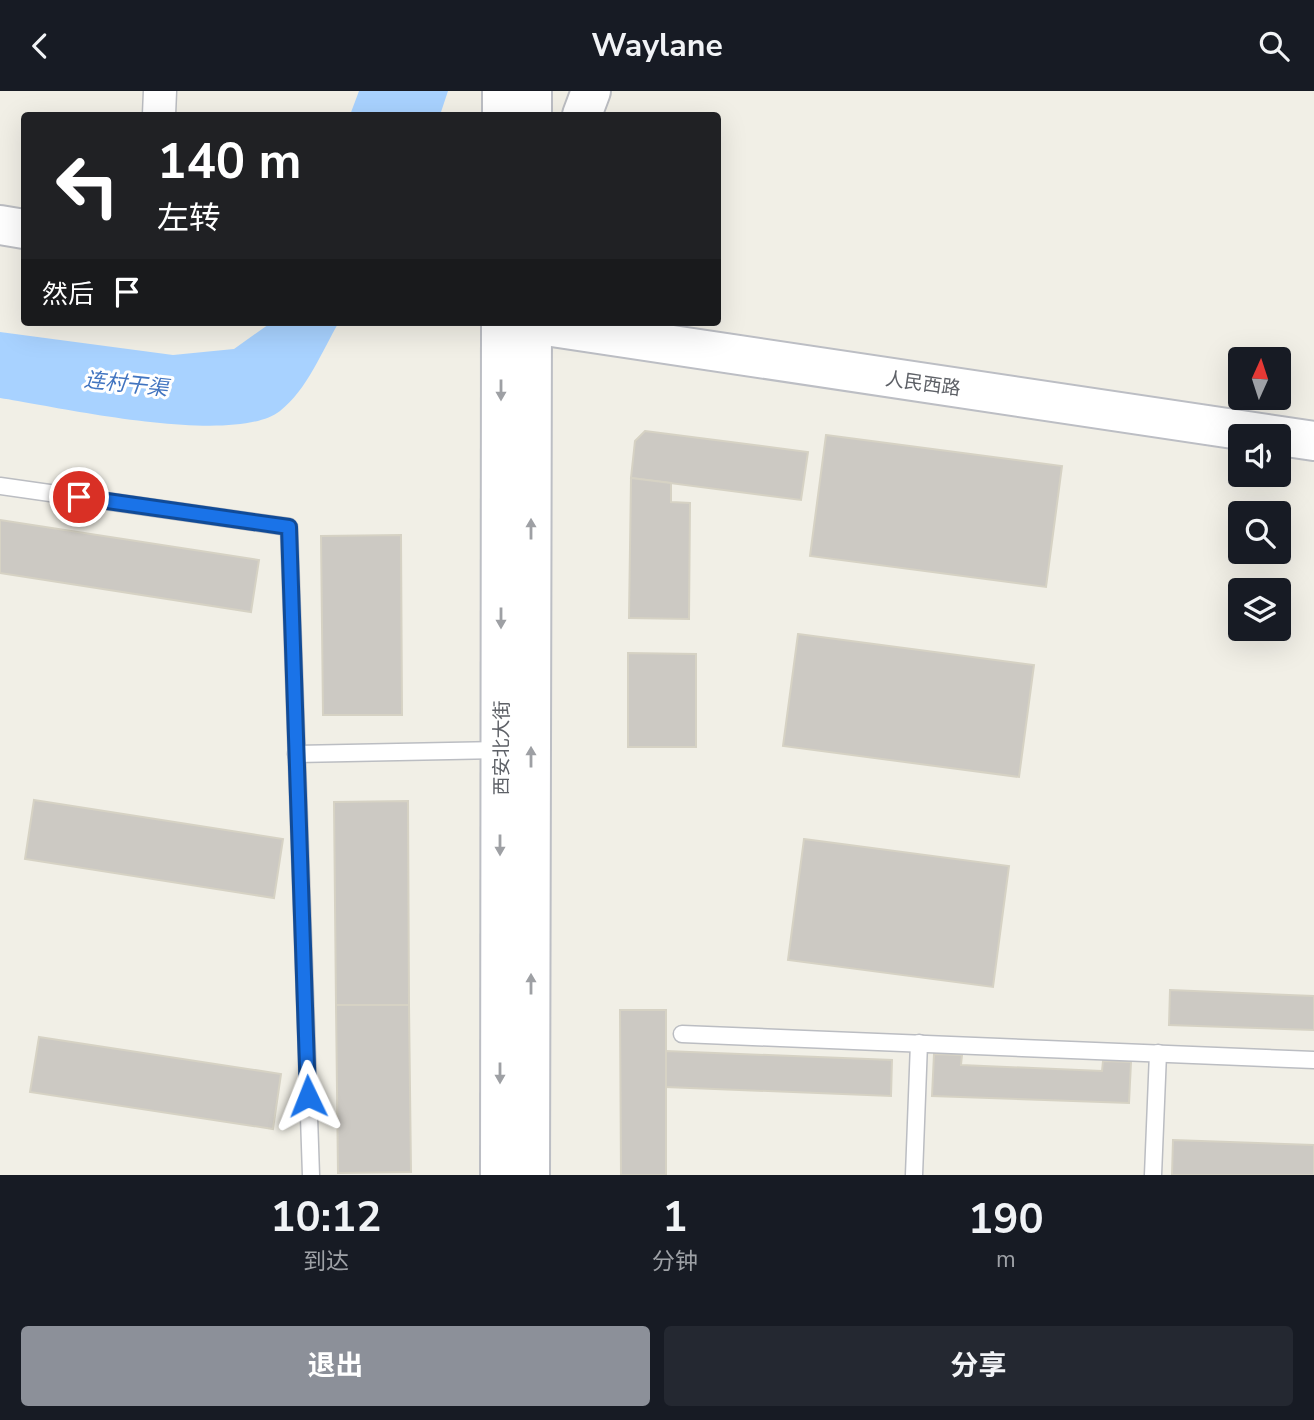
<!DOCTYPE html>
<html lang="zh">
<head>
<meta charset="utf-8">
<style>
  :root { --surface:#171b24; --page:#242831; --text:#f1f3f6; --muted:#9ea1a6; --accent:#8c9099 }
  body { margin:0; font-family:"Nunito Sans","Noto Sans SC",sans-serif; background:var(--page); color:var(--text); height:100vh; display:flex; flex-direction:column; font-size:26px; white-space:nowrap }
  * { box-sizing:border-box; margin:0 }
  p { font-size:23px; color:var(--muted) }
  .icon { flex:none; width:38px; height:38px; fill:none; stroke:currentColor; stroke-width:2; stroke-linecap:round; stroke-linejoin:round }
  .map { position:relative; height:1084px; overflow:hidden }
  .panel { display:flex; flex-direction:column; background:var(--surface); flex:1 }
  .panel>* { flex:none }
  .banner { position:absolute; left:21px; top:21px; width:700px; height:214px; border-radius:7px; box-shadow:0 7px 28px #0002; background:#202124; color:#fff; overflow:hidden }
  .needle { width:46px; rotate:3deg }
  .tools { position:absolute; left:1228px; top:256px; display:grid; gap:14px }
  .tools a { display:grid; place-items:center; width:63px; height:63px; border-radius:7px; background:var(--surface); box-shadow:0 7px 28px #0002; font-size:35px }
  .pin { position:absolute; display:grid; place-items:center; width:60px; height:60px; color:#fff; margin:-30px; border:4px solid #fff; border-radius:50%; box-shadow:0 2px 7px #0007 }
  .me { position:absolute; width:77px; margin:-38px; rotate:358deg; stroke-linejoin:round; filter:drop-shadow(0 0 5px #0008) }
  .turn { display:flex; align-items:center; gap:24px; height:147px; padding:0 21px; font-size:32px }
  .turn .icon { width:91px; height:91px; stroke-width:2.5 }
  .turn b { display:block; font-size:49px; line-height:60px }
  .then { display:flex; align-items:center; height:66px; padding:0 21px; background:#0003; gap:14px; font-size:26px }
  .eta { display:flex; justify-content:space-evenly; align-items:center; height:119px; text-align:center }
  .eta b { font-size:42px; font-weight:700; line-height:49px }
  .cta { display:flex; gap:14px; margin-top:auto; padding:14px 21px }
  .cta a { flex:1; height:80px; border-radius:7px; background:var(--accent); color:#fff; font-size:28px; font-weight:700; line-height:80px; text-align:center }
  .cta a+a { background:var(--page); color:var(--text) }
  header { display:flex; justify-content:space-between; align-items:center; height:91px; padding:0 21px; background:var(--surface); font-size:32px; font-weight:700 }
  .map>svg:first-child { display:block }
  .water { fill:#a8d2ff }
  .building { fill:#ccc9c3; stroke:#d6d2c4; stroke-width:2 }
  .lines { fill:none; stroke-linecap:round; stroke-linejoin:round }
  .service-casing { stroke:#bbbdc2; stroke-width:19 }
  .minor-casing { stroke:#bbbdc2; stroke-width:35 }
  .tertiary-casing { stroke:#bbbdc2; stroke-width:42 }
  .secondary-casing { stroke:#bcbec4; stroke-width:42 }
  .service { stroke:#fff; stroke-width:16 }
  .minor { stroke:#fff; stroke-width:32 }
  .tertiary { stroke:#fff; stroke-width:38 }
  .secondary { stroke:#fff; stroke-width:38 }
  .oneway { fill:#9ea0a4 }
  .route-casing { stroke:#114b97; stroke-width:18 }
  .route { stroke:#1a73e8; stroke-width:12 }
  .labels { text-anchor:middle; stroke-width:6; stroke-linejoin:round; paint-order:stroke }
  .street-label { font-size:19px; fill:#5e6167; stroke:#fff }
  .water-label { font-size:21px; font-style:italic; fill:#4174c0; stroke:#fff }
</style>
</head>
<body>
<header><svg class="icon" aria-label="back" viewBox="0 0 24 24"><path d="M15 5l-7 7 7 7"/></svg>Waylane<svg class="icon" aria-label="search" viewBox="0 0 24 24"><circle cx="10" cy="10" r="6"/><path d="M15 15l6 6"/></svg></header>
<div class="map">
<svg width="1314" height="1084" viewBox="0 0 1314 1084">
  <rect width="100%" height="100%" fill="#f1efe6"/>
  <g class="water">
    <polygon points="359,0 448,0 440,24 350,24"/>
    <path d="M 272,231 L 339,231 C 322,260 307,299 280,320 C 233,356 59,316 0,307 L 0,241 L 173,264 L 234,258 Z"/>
  </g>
  <g class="building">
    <polygon points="645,340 808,361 801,409 631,387 635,350"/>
    <polygon points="826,344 1062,375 1046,496 810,465"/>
    <polygon points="631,387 671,392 671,411 690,412 689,528 629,527"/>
    <polygon points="0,429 259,469 251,521 0,482"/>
    <polygon points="401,444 402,624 323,624 321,445"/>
    <polygon points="798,543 1034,574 1019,686 783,655"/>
    <polygon points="628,562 696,563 696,656 628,656"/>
    <polygon points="34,709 283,748 274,807 25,768"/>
    <polygon points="408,710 409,914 336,914 334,711"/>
    <polygon points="804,748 1009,775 993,896 788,869"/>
    <polygon points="1170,899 1314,905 1314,939 1169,934"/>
    <polygon points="336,914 409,914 411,1081 338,1082"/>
    <polygon points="620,919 666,919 666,1084 621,1084"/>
    <polygon points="39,946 281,983 273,1038 30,1001"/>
    <polygon points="666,960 892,969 891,1005 666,996"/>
    <polygon points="934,963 962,964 961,974 1102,980 1103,970 1131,971 1129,1012 932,1005"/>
    <polygon points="1173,1049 1314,1054 1314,1084 1172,1084"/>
  </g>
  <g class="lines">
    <defs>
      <g id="service">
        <polyline points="0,395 289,436 311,1084"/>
        <polyline points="296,663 500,659"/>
        <polyline points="682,943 1314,969"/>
        <polyline points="914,1084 919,952"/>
        <polyline points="1153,1084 1158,962"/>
      </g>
      <polyline id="minor" points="159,24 160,0"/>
      <g id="tertiary">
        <polyline points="582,24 591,0"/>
        <polyline points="0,134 24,138"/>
      </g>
      <g id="secondary">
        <polyline points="502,24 502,0"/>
        <polyline points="532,24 532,0"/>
        <polyline points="532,233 1314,350"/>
        <polyline points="500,1084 501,231"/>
        <polyline points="530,1084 532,231"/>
      </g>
    </defs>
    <use href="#service" class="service-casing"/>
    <use href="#minor" class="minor-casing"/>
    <use href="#tertiary" class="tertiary-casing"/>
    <use href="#secondary" class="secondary-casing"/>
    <use href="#service" class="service"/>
    <use href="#minor" class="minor"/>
    <use href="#tertiary" class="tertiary"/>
    <use href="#secondary" class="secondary"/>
  </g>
  <defs><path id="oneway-solid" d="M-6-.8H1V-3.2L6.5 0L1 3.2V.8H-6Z" transform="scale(1.75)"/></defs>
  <g class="oneway">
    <use href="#oneway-solid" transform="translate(501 299) rotate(90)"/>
    <use href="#oneway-solid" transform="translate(531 438) rotate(-90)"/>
    <use href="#oneway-solid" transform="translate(501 527) rotate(90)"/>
    <use href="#oneway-solid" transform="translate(531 666) rotate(-90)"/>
    <use href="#oneway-solid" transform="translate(500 754) rotate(90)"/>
    <use href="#oneway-solid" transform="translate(531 893) rotate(-90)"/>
    <use href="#oneway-solid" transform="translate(500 982) rotate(90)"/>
  </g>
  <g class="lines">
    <defs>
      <polyline id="route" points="79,406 289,436 308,1005"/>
    </defs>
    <use href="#route" class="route-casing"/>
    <use href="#route" class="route"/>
  </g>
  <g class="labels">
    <g class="street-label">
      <text transform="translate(923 292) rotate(8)" y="7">人民西路</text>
      <text transform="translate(501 657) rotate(-90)" y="7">西安北大街</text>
    </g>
    <g class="water-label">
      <text transform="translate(126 293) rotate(6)" y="7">连村干渠</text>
    </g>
  </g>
</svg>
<div class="tools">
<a><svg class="needle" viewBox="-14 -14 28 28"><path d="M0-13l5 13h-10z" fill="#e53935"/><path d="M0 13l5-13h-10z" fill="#9ea1a6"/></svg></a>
<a><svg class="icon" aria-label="sound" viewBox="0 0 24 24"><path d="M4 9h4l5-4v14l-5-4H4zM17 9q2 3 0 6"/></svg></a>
<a><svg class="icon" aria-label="search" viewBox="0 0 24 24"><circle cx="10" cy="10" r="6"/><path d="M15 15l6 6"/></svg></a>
<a><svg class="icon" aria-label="layers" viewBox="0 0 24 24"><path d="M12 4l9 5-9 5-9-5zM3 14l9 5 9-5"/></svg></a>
</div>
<div class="pin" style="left:79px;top:406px;background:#d93025"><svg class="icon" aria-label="arrive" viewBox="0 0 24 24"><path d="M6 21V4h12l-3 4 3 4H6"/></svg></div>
<svg class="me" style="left:308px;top:1005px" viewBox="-20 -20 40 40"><path d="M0-17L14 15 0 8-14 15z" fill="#1a73e8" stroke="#fff" stroke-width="4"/></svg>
<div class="banner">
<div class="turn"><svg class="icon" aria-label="left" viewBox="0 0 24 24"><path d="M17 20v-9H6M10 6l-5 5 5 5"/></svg><div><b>140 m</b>左转</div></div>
<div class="then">然后<svg class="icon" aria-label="arrive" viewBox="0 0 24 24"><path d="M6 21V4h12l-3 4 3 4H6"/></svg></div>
</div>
</div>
<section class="panel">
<div class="eta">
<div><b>10:12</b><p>到达</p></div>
<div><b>1</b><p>分钟</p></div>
<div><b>190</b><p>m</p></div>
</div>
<div class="cta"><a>退出</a><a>分享</a></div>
</section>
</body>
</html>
